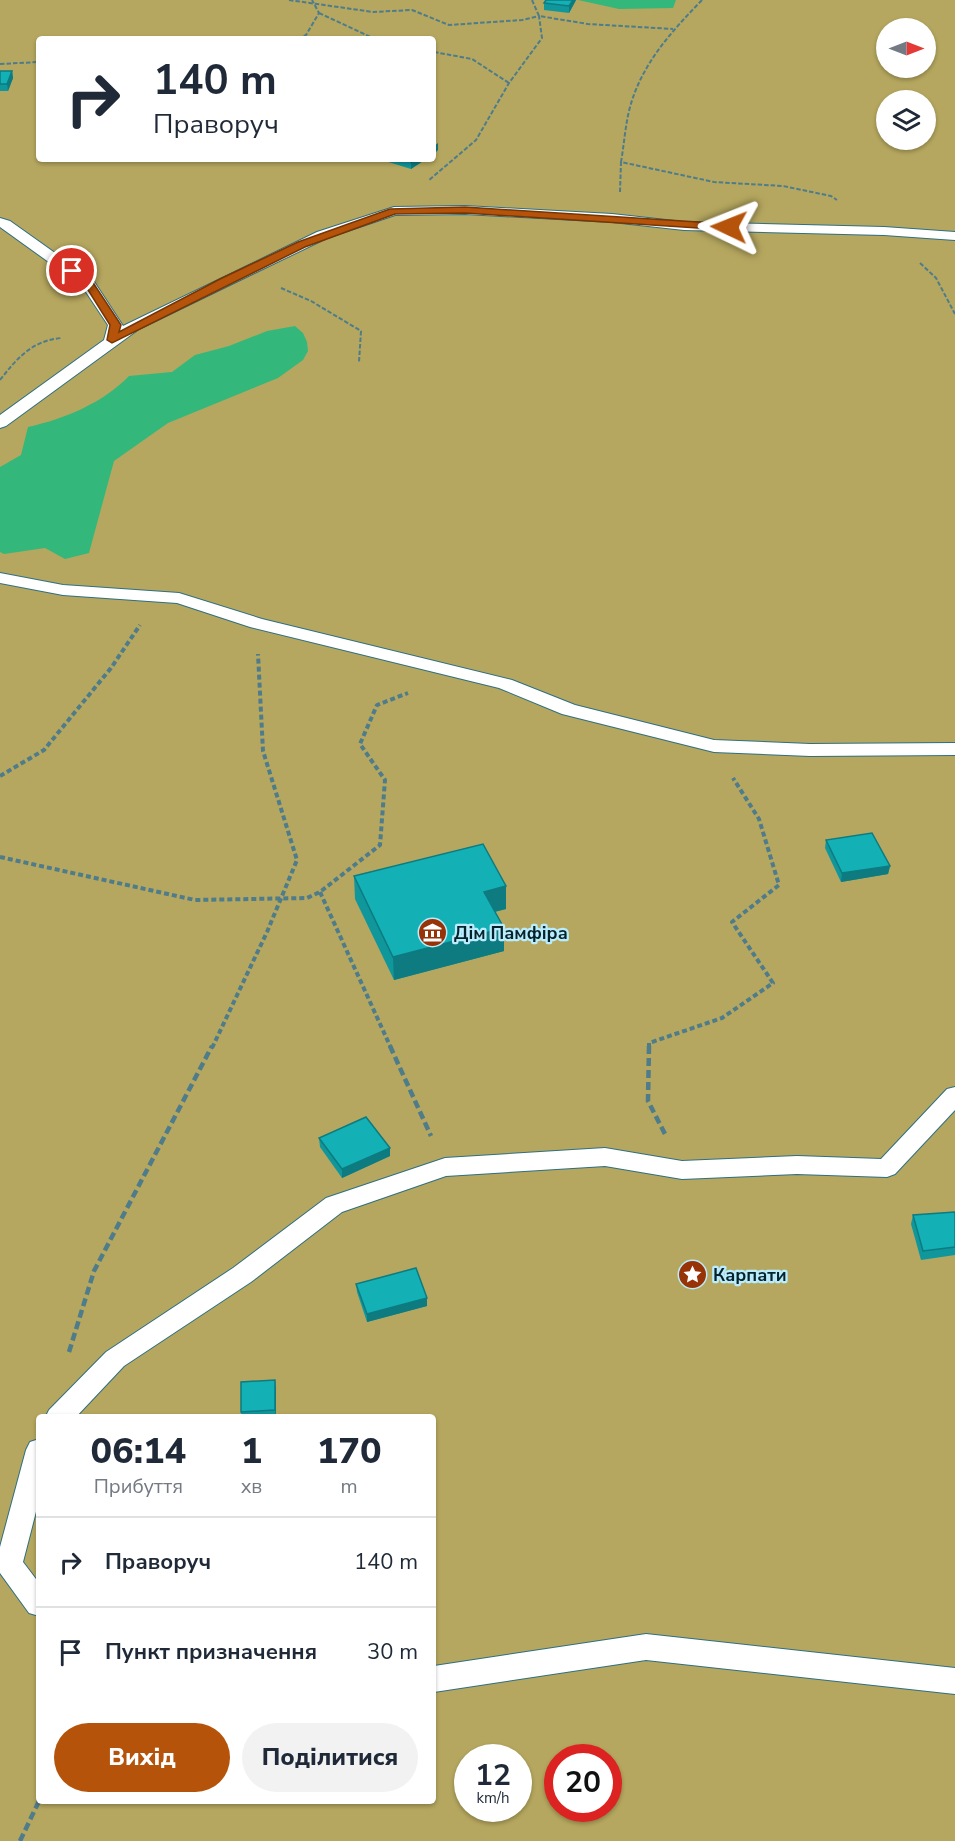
<!DOCTYPE html>
<html lang="uk">
<head>
<meta charset="utf-8">
<style>
  :root { --surface:#fff; --page:#f2f2f3; --text:#1f2937; --muted:#747a83; --line:#e0e1e3; --accent:#b45309 }
  body { margin:0; font-family:"Nunito Sans",sans-serif; background:var(--page); color:var(--text); height:100vh; display:flex; flex-direction:column; font-size:22px; white-space:nowrap }
  * { box-sizing:border-box; margin:0 }
  p { font-size:20px; color:var(--muted) }
  .icon { flex:none; width:33px; height:33px; fill:none; stroke:currentColor; stroke-width:2; stroke-linecap:round; stroke-linejoin:round }
  .map { position:relative; flex:1; overflow:hidden }
  .panel { position:absolute; left:36px; top:1414px; width:400px; height:390px; display:flex; flex-direction:column; background:var(--surface); border-radius:6px; box-shadow:0 2px 4px #0004 }
  .panel>* { flex:none }
  .hud { position:absolute; left:36px; top:36px; width:400px; height:126px; border-radius:6px; box-shadow:0 2px 4px #0004; background:#fff; color:var(--text); overflow:hidden }
  .needle { width:39px; rotate:90deg }
  .fabs { position:absolute; left:876px; top:18px; display:grid; gap:12px }
  .fabs a { display:grid; place-items:center; width:60px; height:60px; border-radius:50%; background:var(--surface); box-shadow:0 2px 4px #0004; font-size:30px }
  .speed { position:absolute; left:454px; top:1744px; display:flex; gap:12px; font-size:30px; font-weight:700; text-align:center }
  .speed>* { display:grid; place-content:center; width:78px; height:78px; border-radius:50%; background:var(--surface); box-shadow:0 2px 4px #0004; line-height:1 }
  .speed small { font-size:15px; font-weight:400 }
  .speed .limit { border:9px solid #d22; background:#fff; color:#111 }
  .pin { position:absolute; display:grid; place-items:center; width:51px; height:51px; color:#fff; margin:-26px; border:3px solid #fff; border-radius:50%; box-shadow:0 2px 6px #0007 }
  .me { position:absolute; width:66px; margin:-33px; rotate:272deg; stroke-linejoin:round; filter:drop-shadow(0 0 4px #0008) }
  .turn { display:flex; align-items:center; gap:21px; height:126px; padding:0 18px; font-size:27px }
  .turn .icon { width:78px; height:78px; stroke-width:2.5 }
  .turn b { display:block; font-size:42px; line-height:51px }
  .eta { display:flex; justify-content:space-evenly; align-items:center; height:102px; text-align:center }
  .eta b { font-size:36px; font-weight:800; line-height:42px }
  .action { display:flex; gap:12px; margin-top:auto; padding:12px 18px }
  .action a { flex:1; height:69px; border-radius:36px; background:var(--accent); color:#fff; font-size:24px; font-weight:800; line-height:69px; text-align:center }
  .action a+a { background:var(--page); color:var(--text) }
  ul { padding:0; list-style:none }
  li { display:flex; align-items:center; gap:18px; height:90px; padding:0 18px; border-top:2px solid var(--line) }
  li div { flex:1 }
  li b { display:block; font-size:22px }
  li em { font-style:normal }
  .map>svg:first-child { display:block }
  .green { fill:#b5a75f; fill-rule:evenodd }
  .water { fill:#34b77b }
  .lines { fill:none; stroke-linecap:round; stroke-linejoin:round }
  .service-casing { stroke:#2f6f81; stroke-width:2 }
  .path-far2 { stroke:#4f7c8a; stroke-width:2; stroke-dasharray:4.5 2; stroke-linecap:butt }
  .path-far1 { stroke:#4f7c8a; stroke-width:4; stroke-dasharray:5 3; stroke-linecap:butt }
  .path { stroke:#4f7c8a; stroke-width:4.5; stroke-dasharray:8 4; stroke-linecap:butt }
  .service { fill:#fff; fill-rule:evenodd }
  .wall { fill:#10979c }
  .shaded-wall { fill:#0d7b7f }
  .building { fill:#13b0b5; stroke:#0d7b7f; stroke-width:1.5 }
  .route { fill:#b45309; stroke:#753606; stroke-width:1.5 }
  .labels { text-anchor:middle; stroke-width:4.5; stroke-linejoin:round; paint-order:stroke }
  .poi-label { font-size:18px; font-weight:bold; fill:#07222a; stroke:#b9ecfc; text-anchor:start }
</style>
</head>
<body>
<div class="map">
<svg width="955" height="1841" viewBox="0 0 955 1841">
  <rect width="100%" height="100%" fill="#a0e1f5"/>
  <path class="green" d="M 0,0 L 955,0 L 955,1841 L 0,1841 ZM 886,28 L 926,28 L 926,68 L 886,68 ZM 39,39 L 434,39 L 434,159 L 39,159 ZM 886,100 L 926,100 L 926,140 L 886,140 ZM 39,1418 L 434,1418 L 434,1802 L 39,1802 ZM 468,1758 L 519,1758 L 519,1809 L 468,1809 ZM 558,1758 L 609,1758 L 609,1809 L 558,1809 Z"/>
  <g class="water">
    <polygon points="578,0 676,0 673,8 619,9"/>
    <path d="M 295,326 L 303,333 L 307,342 L 308,351 L 303,360 L 278,378 L 168,423 L 114,461 L 89,553 L 65,559 L 45,548 L 4,554 L 0,552 L 0,467 L 21,455 L 28,427 C 64,419 103,403 129,376 L 172,372 L 195,355 L 229,346 L 267,331 Z"/>
  </g>
  <g class="lines">
    <defs>
      <g id="service">
        <polygon points="465,206 612,214 684,222 884,227 955,232 955,240 884,235 684,230 612,222 465,214 395,215 327,238 139,329 6,426 0,428 0,415 104,340 108,325 82,286 0,227 0,218 10,221 93,280 123,326 317,232 394,207"/>
        <polygon points="0,573 63,585 179,593 262,619 512,680 575,705 714,740 810,744 955,743 955,755 810,756 714,752 562,714 499,688 250,627 177,603 63,595 0,583"/>
        <polygon points="955,1087 955,1110 895,1174 887,1177 797,1174 682,1179 605,1166 446,1176 342,1212 251,1282 124,1366 75,1418 45,1418 49,1410 106,1352 233,1268 326,1198 445,1158 605,1148 682,1161 797,1156 881,1159 947,1089"/>
        <polygon points="39,1439 39,1500 23,1562 39,1583 39,1616 29,1613 0,1573 0,1547 26,1450 30,1442"/>
        <polygon points="646,1634 955,1668 955,1694 646,1660 434,1692 434,1666"/>
      </g>
    </defs>
    <use href="#service" class="service-casing"/>
    <g class="path-far2">
      <polyline points="289,0 373,12 412,10 449,25 522,20 539,16 542,38 509,83 476,140 428,181"/>
      <polyline points="532,0 539,16 588,24 673,29"/>
      <path d="M 702,0 C 670,33 640,66 629,111 C 625,128 624,145 621,162 L 714,182 L 783,186 L 831,196 L 837,200"/>
      <polyline points="319,13 375,39"/>
      <polyline points="298,39 306,35 319,13 312,0"/>
      <polyline points="434,52 472,59 509,83"/>
      <polyline points="0,64 39,62"/>
      <polyline points="620,192 621,162"/>
      <polyline points="920,263 936,278 955,314"/>
      <polyline points="281,288 311,301 361,331 359,362"/>
      <path d="M 0,380 C 17,358 33,340 62,338"/>
    </g>
    <g class="path-far1">
      <polyline points="0,776 44,750 111,668 140,625"/>
      <polyline points="0,857 195,900 307,898 320,892 380,845 385,780 360,744 377,705 408,693"/>
      <polyline points="320,892 391,1048"/>
      <polyline points="212,1048 267,932 297,860 263,751 258,654"/>
      <polyline points="649,1048 649,1043 722,1018 773,983 732,922 779,885 759,819 733,778"/>
    </g>
    <g class="path">
      <polyline points="390,1046 431,1136"/>
      <polyline points="649,1046 648,1101 665,1134"/>
      <polyline points="69,1352 94,1271 212,1046"/>
      <polyline points="20,1841 39,1801"/>
    </g>
    <use href="#service" class="service"/>
  </g>
  <g class="wall">
    <polygon points="546,0 576,0 575,2 569,13 544,10 544,3"/>
    <polygon points="0,71 12,71 13,78 8,91 0,91"/>
    <polygon points="382,159 426,159 411,169 382,160"/>
    <polygon points="826,840 890,866 888,874 841,882 825,848"/>
    <polygon points="354,876 506,886 506,909 495,912 504,928 504,951 394,980 355,899"/>
    <polygon points="319,1138 390,1148 390,1156 342,1178 320,1147"/>
    <polygon points="955,1212 955,1255 921,1260 911,1224 913,1215"/>
    <polygon points="356,1284 427,1306 367,1322 357,1292"/>
    <polygon points="276,1389 276,1418 241,1418 241,1412"/>
  </g>
  <g class="shaded-wall">
    <polygon points="573,0 576,0 575,2 569,13 569,6"/>
    <polygon points="12,71 13,78 8,91 7,84"/>
    <polygon points="438,143 438,150 434,154 434,146"/>
    <polygon points="415,159 426,159 411,169 411,162"/>
    <polygon points="890,866 888,874 841,882 842,873"/>
    <polygon points="506,886 506,909 484,914 484,892"/>
    <polygon points="504,928 504,951 394,980 393,957"/>
    <polygon points="390,1148 390,1156 342,1178 342,1169"/>
    <polygon points="427,1298 427,1306 367,1322 367,1314"/>
    <polygon points="275,1380 276,1389 276,1418 275,1410"/>
  </g>
  <g class="building">
    <polygon points="546,0 573,0 569,6 544,3"/>
    <polygon points="0,71 12,71 7,84 0,84"/>
    <polygon points="403,159 415,159 411,162"/>
    <polygon points="872,833 890,866 842,873 826,840"/>
    <polygon points="483,844 506,886 484,892 504,928 393,957 354,876"/>
    <polygon points="366,1117 390,1148 342,1169 319,1138"/>
    <polygon points="955,1212 955,1247 923,1251 913,1215"/>
    <polygon points="416,1268 427,1298 367,1314 356,1284"/>
    <polygon points="275,1380 275,1410 241,1412 241,1382"/>
  </g>
  <polygon class="route" points="465,207 729,224 734,227 729,230 465,213 395,214 305,247 112,343 107,340 110,325 85,285 67,271 75,269 92,281 121,325 119,332 220,279 298,242 390,209"/>
  <defs>
    <symbol id="museum-disc" viewBox="-11 -11 22 22"><circle r="9.5" fill="#983308" stroke="#b9ecfc"/><path d="M0-6L6-3V-2H-6V-3ZM-5-1h2V3h-2ZM-1-1h2V3h-2ZM3-1h2V3H3ZM-6 4H6V6H-6Z" fill="#fff"/></symbol>
    <symbol id="sight-disc" viewBox="-11 -11 22 22"><circle r="9.5" fill="#983308" stroke="#b9ecfc"/><path d="M0-6L1.8-2.2L6-1.7L2.9 1.2L3.7 5.4L0 3.3L-3.7 5.4L-2.9 1.2L-6-1.7L-1.8-2.2Z" fill="#fff"/></symbol>
  </defs>
  <g fill-rule="evenodd">
    <use href="#museum-disc" x="416" y="916" width="33" height="33"/>
    <use href="#sight-disc" x="676" y="1258" width="33" height="33"/>
  </g>
  <g class="labels">
    <g class="poi-label">
      <text x="454" y="939">Дім Памфіра</text>
      <text x="713" y="1281">Карпати</text>
    </g>
  </g>
</svg>
<div class="fabs">
<a><svg class="needle" viewBox="-14 -14 28 28"><path d="M0-13l5 13h-10z" fill="#e53935"/><path d="M0 13l5-13h-10z" fill="#747a83"/></svg></a>
<a><svg class="icon" aria-label="layers" viewBox="0 0 24 24"><path d="M12 4l9 5-9 5-9-5zM3 14l9 5 9-5"/></svg></a>
</div>
<div class="speed"><div>12<small>km/h</small></div><div class="limit">20</div></div>
<div class="pin" style="left:72px;top:271px;background:#d93025"><svg class="icon" aria-label="arrive" viewBox="0 0 24 24"><path d="M6 21V4h12l-3 4 3 4H6"/></svg></div>
<svg class="me" style="left:729px;top:227px" viewBox="-20 -20 40 40"><path d="M0-17L14 15 0 8-14 15z" fill="#b45309" stroke="#fff" stroke-width="4"/></svg>
<div class="hud">
<div class="turn"><svg class="icon" aria-label="right" viewBox="0 0 24 24"><path d="M7 20v-9h11M14 6l5 5-5 5"/></svg><div><b>140 m</b>Праворуч</div></div>
</div>
<section class="panel">
<div class="eta">
<div><b>06:14</b><p>Прибуття</p></div>
<div><b>1</b><p>хв</p></div>
<div><b>170</b><p>m</p></div>
</div>
<ul>
<li><svg class="icon" aria-label="right" viewBox="0 0 24 24"><path d="M7 20v-9h11M14 6l5 5-5 5"/></svg><div><b>Праворуч</b></div><em>140 m</em></li>
<li><svg class="icon" aria-label="arrive" viewBox="0 0 24 24"><path d="M6 21V4h12l-3 4 3 4H6"/></svg><div><b>Пункт призначення</b></div><em>30 m</em></li>
</ul>
<div class="action"><a>Вихід</a><a>Поділитися</a></div>
</section>
</div>
</body>
</html>
